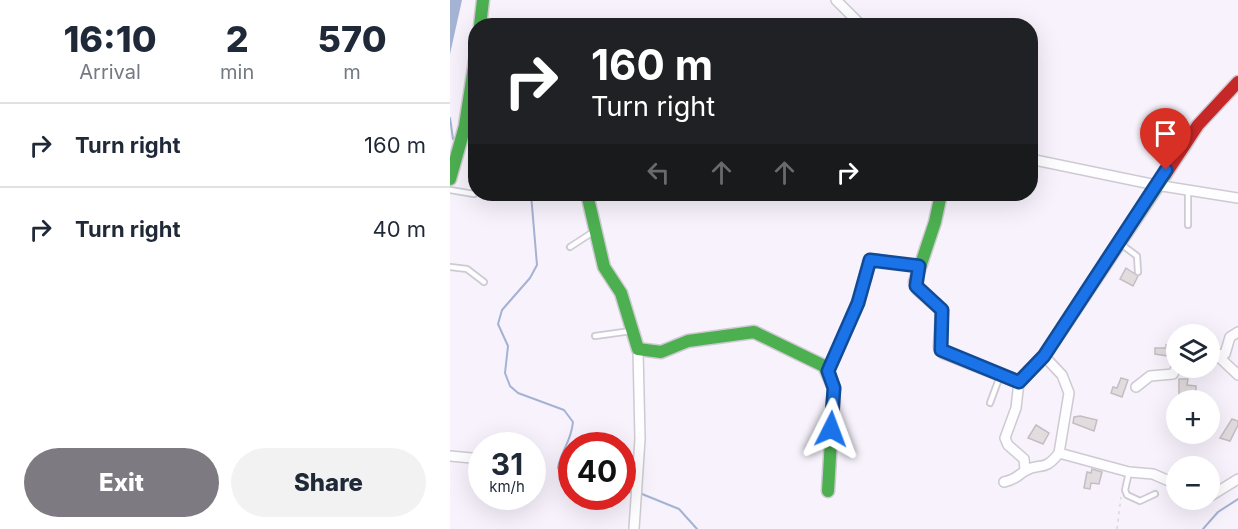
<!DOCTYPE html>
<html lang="en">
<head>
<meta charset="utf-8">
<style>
  :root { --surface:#fff; --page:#f2f2f3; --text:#1f2937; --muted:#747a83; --line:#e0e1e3; --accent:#7d7a81 }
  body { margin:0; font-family:Inter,sans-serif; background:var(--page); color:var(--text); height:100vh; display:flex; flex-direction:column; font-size:22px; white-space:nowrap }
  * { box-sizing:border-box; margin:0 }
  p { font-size:20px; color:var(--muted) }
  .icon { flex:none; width:33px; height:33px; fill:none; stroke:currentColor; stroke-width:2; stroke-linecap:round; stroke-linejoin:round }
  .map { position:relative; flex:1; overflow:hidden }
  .drawer { display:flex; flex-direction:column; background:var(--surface); width:450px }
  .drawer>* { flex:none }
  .banner { position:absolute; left:18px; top:18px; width:570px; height:183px; border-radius:24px; box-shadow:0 6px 24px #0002; background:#202124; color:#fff; overflow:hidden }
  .fabs { position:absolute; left:716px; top:324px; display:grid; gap:12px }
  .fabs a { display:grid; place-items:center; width:54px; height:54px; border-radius:50%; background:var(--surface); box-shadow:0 6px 24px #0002; font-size:30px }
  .speed { position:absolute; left:18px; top:432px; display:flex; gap:12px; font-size:30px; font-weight:700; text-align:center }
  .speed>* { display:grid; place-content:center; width:78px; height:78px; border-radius:50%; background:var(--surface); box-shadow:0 6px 24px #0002; line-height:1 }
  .speed small { font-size:15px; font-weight:400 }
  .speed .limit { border:9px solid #d22; background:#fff; color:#111 }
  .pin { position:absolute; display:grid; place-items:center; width:51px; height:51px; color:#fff; margin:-62px -26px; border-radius:50% 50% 50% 0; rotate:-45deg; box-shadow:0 0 6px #0007 }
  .pin .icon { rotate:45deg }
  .me { position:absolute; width:66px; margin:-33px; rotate:3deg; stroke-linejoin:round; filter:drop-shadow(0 0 4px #0008) }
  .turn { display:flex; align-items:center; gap:21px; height:126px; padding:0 24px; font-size:27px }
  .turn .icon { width:78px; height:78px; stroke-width:2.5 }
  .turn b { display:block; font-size:42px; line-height:51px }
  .lanes { display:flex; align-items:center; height:57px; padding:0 24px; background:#0003; justify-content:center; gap:30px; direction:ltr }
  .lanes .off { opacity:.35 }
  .eta { display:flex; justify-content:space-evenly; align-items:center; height:102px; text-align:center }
  .eta b { font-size:36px; font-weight:800; line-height:42px }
  .primary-button { display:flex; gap:12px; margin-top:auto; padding:12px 24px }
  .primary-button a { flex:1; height:69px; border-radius:36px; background:var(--accent); color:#fff; font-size:24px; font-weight:800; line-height:69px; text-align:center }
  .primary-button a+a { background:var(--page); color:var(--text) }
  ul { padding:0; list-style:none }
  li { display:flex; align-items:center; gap:18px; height:84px; padding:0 24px; border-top:2px solid var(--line) }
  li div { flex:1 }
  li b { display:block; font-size:22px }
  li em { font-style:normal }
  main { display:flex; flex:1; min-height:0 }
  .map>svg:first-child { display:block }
  .water { fill:#a4b2d3 }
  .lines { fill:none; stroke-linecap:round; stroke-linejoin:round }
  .stream { stroke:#a4b2d3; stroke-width:2 }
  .building { fill:#e2dcdf; stroke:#c3bec1; stroke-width:1.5 }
  .lane-casing { stroke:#cecad2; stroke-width:8 }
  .street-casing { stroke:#cecad2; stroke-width:12 }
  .fast-casing { stroke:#cecad2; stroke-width:15 }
  .jam-casing { stroke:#cecad2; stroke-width:15 }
  .path { stroke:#d8d8da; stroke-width:1.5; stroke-dasharray:3 4.5; stroke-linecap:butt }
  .lane { stroke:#fefdff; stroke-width:4.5 }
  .street { stroke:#fefdff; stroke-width:9 }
  .fast { stroke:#4caf50; stroke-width:12 }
  .jam { stroke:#c62828; stroke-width:12 }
  .route-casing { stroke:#114b97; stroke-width:15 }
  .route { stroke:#1a73e8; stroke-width:10 }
</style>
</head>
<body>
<main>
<section class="drawer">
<div class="eta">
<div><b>16:10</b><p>Arrival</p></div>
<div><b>2</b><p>min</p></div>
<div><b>570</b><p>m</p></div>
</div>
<ul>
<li><svg class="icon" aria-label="right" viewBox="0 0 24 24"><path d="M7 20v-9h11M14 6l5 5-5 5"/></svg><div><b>Turn right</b></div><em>160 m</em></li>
<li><svg class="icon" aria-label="right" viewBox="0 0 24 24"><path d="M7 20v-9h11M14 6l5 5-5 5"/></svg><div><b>Turn right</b></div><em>40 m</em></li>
</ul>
<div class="primary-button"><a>Exit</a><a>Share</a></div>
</section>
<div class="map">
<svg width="788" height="529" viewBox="0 0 788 529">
  <rect width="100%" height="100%" fill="#f7f2fc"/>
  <polygon class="water" points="0,0 12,0 0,54"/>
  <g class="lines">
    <g class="stream">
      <polyline points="0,118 3,139"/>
      <polyline points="19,147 26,150"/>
      <path d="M 81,194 L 87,265 L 80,278 L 52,310 L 48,324 L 58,346 L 55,373 L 60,386 L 68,393 L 114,410 L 123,422 C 121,443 110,452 108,468 L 122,485"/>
      <polyline points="172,492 181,492"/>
      <polyline points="192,494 229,509 247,529"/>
      <polyline points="753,529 768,512 788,499"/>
    </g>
  </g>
  <g class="building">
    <polygon points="676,268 688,276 683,286 670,279"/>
    <polygon points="716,345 724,345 724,357 705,354 705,348 716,348"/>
    <polygon points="671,378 678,380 672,397 661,393 663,387 667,388"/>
    <polygon points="729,379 738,379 737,385 746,386 746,398 731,400 729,397"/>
    <polygon points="630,416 647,420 644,431 623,423 624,417"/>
    <polygon points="782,419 788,421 788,425 780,441 770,438"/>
    <polygon points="586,425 599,433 593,444 578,438"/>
    <polygon points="642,469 652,472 649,484 641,483 640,489 634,488 637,472 641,473"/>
  </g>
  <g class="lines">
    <defs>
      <g id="lane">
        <polyline points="738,189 738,225"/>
        <polyline points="0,190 24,194"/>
        <polyline points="671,244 687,256 688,272"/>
        <polyline points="120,247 143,232"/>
        <polyline points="0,267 17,269 34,282"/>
        <polyline points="145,336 181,331"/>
        <polyline points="540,403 550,376"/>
        <polyline points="679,472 675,490 677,495 690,501 705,494"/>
      </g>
      <g id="street">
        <polyline points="386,0 412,26"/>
        <polyline points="580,159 706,185 788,198"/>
        <polyline points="537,195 538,194"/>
        <polyline points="594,356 612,375 619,393 609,453 679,472 703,474 726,484"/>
        <polyline points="759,356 775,354 780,337 788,332"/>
        <polyline points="769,357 788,375"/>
        <polyline points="378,371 417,277 418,262 424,259 469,266"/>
        <polyline points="569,382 566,408 555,438 558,445 574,459 575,470"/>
        <polyline points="686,387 700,376 723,374 726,368"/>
        <polyline points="0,456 32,459"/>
        <path d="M 554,482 C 565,480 567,476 575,471 C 589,462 594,473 609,453"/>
        <polyline points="759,497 788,479"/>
        <polyline points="184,529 190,439 188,349"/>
      </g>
      <g id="fast">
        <polyline points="30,26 33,0"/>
        <polyline points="0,179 15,126 26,54"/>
        <polyline points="137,194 154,267 171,293 188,349 211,352 238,341 304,332 374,366 384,388 378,491"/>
        <polyline points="491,194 485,222 465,282 468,289 492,310 490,347 493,352 569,382 594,356 715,175"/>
      </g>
      <polyline id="jam" points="715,175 748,125 788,82"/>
    </defs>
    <use href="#lane" class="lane-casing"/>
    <use href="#street" class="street-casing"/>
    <use href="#fast" class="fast-casing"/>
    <use href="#jam" class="jam-casing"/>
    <polyline class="path" points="667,529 671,497"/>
    <use href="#lane" class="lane"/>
    <use href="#street" class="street"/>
    <use href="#fast" class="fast"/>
    <use href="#jam" class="jam"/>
  </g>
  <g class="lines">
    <defs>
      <polyline id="route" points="381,429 384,388 378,371 408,303 420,260 469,266 466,286 492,310 491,350 569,382 594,356 716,170"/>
    </defs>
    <use href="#route" class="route-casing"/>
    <use href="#route" class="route"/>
  </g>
</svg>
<div class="fabs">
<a><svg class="icon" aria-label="layers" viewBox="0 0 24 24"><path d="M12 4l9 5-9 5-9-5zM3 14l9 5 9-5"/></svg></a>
<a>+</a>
<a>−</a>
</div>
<div class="speed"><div>31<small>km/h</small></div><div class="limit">40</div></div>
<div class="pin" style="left:716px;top:170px;background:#d93025"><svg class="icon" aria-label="arrive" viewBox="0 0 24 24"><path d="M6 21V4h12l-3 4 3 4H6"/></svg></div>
<svg class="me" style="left:381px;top:429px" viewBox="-20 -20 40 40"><path d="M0-17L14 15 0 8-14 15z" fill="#1a73e8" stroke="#fff" stroke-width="4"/></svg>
<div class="banner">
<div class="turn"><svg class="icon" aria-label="right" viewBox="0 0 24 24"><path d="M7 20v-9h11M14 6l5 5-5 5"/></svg><div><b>160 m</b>Turn right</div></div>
<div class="lanes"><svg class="icon off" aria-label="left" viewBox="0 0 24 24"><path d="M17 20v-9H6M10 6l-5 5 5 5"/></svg><svg class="icon off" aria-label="ahead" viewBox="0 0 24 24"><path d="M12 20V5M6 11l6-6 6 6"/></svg><svg class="icon off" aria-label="ahead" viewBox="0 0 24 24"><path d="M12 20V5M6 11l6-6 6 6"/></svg><svg class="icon" aria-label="right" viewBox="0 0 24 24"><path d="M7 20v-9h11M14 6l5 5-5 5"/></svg></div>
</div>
</div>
</main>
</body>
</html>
